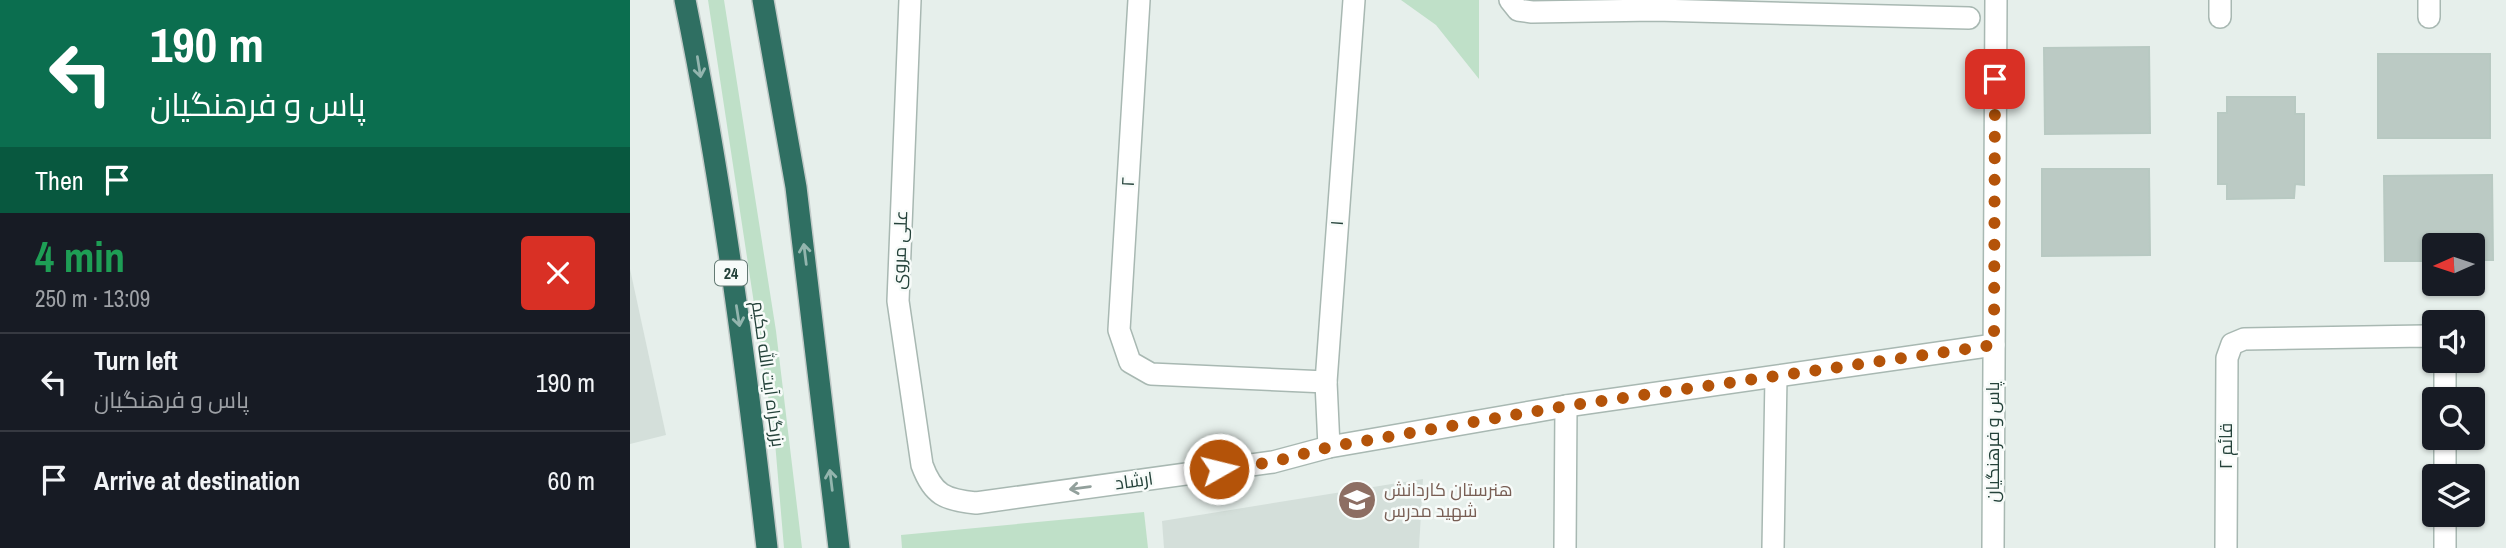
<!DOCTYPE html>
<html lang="en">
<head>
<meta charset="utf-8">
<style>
  :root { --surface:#171b24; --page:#242831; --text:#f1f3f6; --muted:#9ea1a6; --line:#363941 }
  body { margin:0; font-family:"Archivo Narrow",Cairo,sans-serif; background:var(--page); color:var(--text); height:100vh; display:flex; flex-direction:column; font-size:26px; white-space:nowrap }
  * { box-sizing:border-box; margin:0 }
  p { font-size:23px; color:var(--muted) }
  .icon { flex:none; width:38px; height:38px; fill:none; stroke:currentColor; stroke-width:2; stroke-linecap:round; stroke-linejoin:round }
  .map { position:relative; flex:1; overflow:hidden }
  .sheet { display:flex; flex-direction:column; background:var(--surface); width:630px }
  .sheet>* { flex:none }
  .banner { background:#0b6e4f; color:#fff; overflow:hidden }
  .needle { width:46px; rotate:267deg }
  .buttons { position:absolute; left:1792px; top:233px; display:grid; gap:14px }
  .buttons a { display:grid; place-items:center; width:63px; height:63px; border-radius:7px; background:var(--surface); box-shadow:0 2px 5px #0004; font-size:35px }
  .pin { position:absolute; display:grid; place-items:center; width:60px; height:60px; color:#fff; margin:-30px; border-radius:14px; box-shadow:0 4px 10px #0006 }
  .me { position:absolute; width:77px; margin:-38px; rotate:82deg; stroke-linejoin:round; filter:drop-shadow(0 0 5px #0008) }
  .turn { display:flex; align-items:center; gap:24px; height:147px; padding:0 35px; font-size:32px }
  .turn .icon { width:91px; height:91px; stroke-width:2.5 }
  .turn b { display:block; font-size:49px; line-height:60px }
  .then { display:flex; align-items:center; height:66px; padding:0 35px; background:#0003; gap:14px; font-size:26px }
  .round { display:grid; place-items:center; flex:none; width:74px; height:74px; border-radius:7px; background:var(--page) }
  .summary { display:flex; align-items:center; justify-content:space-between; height:119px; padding:0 35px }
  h1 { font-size:42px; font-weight:700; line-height:52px; color:#1e9e55 }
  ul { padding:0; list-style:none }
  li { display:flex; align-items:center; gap:21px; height:98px; padding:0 35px; border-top:2px solid var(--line) }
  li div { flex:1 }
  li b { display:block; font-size:26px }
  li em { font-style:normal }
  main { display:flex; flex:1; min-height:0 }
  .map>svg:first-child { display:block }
  .built { fill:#d4dfda }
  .green { fill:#bfe0c8 }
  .building { fill:#bbcac4; stroke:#b8c9c2; stroke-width:2 }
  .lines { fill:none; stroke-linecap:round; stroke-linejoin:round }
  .minor-casing { stroke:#a8b8b2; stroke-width:24 }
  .highway-casing { stroke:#c2cac8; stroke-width:24 }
  .minor { stroke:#fff; stroke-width:21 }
  .highway { stroke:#2f6f62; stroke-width:21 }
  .oneway { stroke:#93b5ae }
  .oneway2 { stroke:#92a09c }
  .route { stroke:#b45309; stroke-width:12; stroke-dasharray:0 21.6 }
  .labels { text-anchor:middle; stroke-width:5; stroke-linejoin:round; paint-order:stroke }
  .shield { fill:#f7fbf9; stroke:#637a73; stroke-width:2 }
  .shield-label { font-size:16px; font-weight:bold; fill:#24423a }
  .street-label { font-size:18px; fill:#24423a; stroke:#f7fbf9 }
  .education-label { font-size:18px; fill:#785e54; stroke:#f7fbf9; text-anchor:start }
</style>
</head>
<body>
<main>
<section class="sheet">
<div class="banner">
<div class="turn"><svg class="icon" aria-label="left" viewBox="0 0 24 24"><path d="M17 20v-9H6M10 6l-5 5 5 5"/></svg><div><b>190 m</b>پاس و فرهنگیان</div></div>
<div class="then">Then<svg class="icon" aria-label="arrive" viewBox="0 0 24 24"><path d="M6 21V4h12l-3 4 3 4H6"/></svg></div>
</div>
<div class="summary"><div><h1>4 min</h1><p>250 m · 13:09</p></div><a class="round" style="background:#d93025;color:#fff"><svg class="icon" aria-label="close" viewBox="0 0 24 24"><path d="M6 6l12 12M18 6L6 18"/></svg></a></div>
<ul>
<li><svg class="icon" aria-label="left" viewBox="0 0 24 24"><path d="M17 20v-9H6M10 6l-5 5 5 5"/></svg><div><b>Turn left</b><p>پاس و فرهنگیان</p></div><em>190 m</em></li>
<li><svg class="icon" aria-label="arrive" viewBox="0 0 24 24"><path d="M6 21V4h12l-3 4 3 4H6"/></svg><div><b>Arrive at destination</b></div><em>60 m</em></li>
</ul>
</section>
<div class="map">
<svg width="1876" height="548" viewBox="0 0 1876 548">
  <rect width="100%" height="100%" fill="#e6efeb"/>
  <g class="built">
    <polygon points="0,269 36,435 0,444"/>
    <polygon points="793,479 789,548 534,548 532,521"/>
  </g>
  <g class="green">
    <polygon points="78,0 94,0 146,331 172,548 154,548 145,442"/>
    <polygon points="771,0 849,0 849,79 806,25"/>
    <polygon points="514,512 518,548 272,548 271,535"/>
  </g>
  <g class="building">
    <polygon points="1519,47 1520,133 1415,134 1414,48"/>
    <rect x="1748" y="54" width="112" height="84"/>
    <polygon points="1597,97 1665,97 1665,114 1674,114 1674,185 1665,184 1664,198 1597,199 1597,184 1588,184 1588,113 1597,113"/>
    <polygon points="1412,169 1519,169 1520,255 1412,256"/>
    <polygon points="1862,175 1863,260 1843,260 1843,245 1804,245 1804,261 1755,261 1754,176"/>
  </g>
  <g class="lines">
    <defs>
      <g id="minor">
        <path d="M 280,0 L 268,301 L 292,465 C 303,495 315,500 346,503 L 643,462 L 699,447 L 936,406 L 1364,345"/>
        <polyline points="509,0 489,330 500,362 521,374 696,382"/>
        <polyline points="880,0 888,10 902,12 1025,10 1339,18"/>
        <polyline points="1590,17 1590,0"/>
        <polyline points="1799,17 1799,0"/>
        <polyline points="1815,360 1815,399"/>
        <polyline points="1815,438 1815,476"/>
        <polyline points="699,447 696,382 724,0"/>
        <polyline points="1815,514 1815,548"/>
        <polyline points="935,548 936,406"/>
        <polyline points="1143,548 1146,377"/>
        <polyline points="1363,548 1366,0"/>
        <polyline points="1596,548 1597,358 1602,344 1614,339 1795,336 1804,340"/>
      </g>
      <g id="highway">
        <path d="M 55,0 C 92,181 116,365 137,548"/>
        <polyline points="133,0 166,187 209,548"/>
      </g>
    </defs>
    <use href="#minor" class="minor-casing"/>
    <use href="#highway" class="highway-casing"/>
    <use href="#minor" class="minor"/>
    <use href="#highway" class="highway"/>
  </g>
  <defs><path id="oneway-shaft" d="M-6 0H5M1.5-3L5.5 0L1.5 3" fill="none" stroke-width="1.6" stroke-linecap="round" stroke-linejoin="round" transform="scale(1.75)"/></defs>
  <g class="oneway">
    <use href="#oneway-shaft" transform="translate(69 67) rotate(81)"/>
    <use href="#oneway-shaft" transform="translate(175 254) rotate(-97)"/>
    <use href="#oneway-shaft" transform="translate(108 316) rotate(81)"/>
    <use href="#oneway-shaft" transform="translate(201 480) rotate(-97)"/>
  </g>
  <use class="oneway2" href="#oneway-shaft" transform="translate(450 488) rotate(172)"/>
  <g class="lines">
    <polyline class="route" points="589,469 643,462 699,447 936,406 1364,345 1365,79"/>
  </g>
  <defs>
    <symbol id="school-disc" viewBox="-11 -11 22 22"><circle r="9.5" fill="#8d6e63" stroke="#f7fbf9"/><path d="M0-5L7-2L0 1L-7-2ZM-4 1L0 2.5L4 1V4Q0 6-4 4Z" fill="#fff"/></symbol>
  </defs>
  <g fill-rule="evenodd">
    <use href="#school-disc" x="705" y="478" width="44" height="44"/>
  </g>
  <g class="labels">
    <rect class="shield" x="85" y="260.5" width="32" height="25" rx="5"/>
    <g class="shield-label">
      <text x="101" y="279">24</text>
    </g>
    <g class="street-label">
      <text transform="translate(498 182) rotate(-87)" y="6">۲</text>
      <text transform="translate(707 223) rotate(-86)" y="6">۱</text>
      <text transform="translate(270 250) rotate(-88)" y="6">علی مروی</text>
      <text transform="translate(138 374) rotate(82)" y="6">بزرگراه آیت الله حکیم</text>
      <text transform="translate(1363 442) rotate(-90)" y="6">پاس و فرهنگیان</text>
      <text transform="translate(1596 446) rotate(-90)" y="6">قائم ۲</text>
      <text transform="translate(504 481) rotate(-8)" y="6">ارشاد</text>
    </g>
    <g class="education-label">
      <text x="754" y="496">هنرستان کاردانش<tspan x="754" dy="21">شهید مدرس</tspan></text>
    </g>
  </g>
</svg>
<div class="buttons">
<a><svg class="needle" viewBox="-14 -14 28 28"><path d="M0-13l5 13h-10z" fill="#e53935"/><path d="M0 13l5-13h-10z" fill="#9ea1a6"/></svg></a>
<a><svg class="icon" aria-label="sound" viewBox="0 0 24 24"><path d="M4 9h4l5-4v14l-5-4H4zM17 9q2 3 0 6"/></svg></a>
<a><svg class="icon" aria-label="search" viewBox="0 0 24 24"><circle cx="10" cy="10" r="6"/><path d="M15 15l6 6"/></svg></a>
<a><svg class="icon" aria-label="layers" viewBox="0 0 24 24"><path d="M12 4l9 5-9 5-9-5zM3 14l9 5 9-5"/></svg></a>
</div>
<div class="pin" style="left:1365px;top:79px;background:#d93025"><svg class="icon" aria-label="arrive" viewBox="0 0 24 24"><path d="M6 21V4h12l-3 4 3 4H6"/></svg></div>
<svg class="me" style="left:589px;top:469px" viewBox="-20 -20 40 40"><circle r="17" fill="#b45309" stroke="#fff" stroke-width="3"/><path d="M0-11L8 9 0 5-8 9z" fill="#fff"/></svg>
</div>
</main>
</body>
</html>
